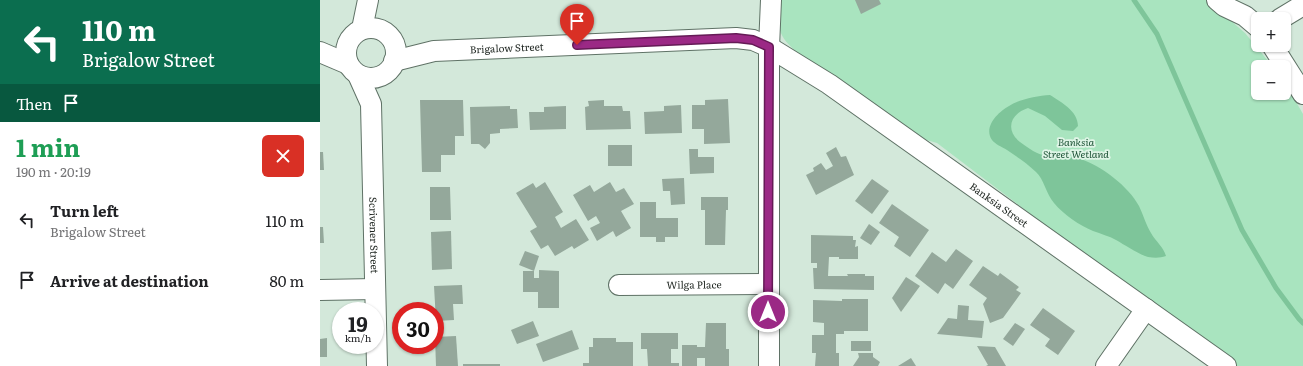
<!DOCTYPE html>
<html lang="en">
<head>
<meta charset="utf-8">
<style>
  :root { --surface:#fff; --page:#f2f2f2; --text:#202124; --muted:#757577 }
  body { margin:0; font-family:Literata,serif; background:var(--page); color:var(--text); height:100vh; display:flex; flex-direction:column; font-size:15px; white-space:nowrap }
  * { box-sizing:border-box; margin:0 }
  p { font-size:13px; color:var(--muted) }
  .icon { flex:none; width:22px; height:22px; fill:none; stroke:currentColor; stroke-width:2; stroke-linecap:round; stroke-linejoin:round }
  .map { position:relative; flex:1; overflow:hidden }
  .details { display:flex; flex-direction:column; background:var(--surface); width:320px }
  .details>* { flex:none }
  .hud { background:#0b6e4f; color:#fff; overflow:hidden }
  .controls { position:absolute; left:931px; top:12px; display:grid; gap:8px }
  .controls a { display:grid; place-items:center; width:40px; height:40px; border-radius:6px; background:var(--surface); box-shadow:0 1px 3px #0004; font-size:20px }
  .speed { position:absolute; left:12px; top:302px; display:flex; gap:8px; font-size:20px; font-weight:700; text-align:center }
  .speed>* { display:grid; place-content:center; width:52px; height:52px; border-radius:50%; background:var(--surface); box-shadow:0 1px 3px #0004; line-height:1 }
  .speed small { font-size:10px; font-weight:400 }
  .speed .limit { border:6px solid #d22; background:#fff; color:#111 }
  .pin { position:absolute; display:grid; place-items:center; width:34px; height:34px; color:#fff; margin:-41px -17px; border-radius:50% 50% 50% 0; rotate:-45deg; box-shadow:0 0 4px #0007 }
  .pin .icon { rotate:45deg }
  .me { position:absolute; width:44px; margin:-22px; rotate:0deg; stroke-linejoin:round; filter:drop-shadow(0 0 3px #0008) }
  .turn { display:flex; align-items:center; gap:14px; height:84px; padding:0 16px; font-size:18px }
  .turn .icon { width:52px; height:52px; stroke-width:2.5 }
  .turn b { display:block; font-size:28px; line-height:34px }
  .then { display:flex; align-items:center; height:38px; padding:0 16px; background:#0003; gap:8px; font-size:15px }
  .round { display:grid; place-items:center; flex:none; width:42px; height:42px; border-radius:6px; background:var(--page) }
  .headline { display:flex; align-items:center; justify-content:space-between; height:68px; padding:0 16px }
  h1 { font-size:24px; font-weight:700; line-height:30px; color:#1e9e55 }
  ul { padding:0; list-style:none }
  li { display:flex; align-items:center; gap:12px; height:60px; padding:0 16px }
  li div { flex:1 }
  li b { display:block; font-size:15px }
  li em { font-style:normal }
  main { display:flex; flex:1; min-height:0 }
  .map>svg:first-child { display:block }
  .green { fill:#a9e4bf }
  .water { fill:#7ec59a }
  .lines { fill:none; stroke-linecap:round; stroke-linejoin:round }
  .stream { stroke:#7ec59a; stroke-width:5 }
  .building { fill:#94a89b }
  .minor-casing { stroke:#5f7266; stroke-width:22 }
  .minor { stroke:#fff; stroke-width:20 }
  .route-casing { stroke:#651b56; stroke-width:10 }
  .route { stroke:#9b2985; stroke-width:7 }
  .labels { text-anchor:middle; stroke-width:3.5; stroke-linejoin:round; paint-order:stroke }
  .street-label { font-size:10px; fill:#1e2520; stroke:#e0f5e7 }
  .park-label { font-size:10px; font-style:italic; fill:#1d5336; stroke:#e0f5e7 }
</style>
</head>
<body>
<main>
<section class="details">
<div class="hud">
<div class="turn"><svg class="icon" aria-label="left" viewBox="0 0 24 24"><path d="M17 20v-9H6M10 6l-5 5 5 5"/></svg><div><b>110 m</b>Brigalow Street</div></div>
<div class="then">Then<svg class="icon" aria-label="arrive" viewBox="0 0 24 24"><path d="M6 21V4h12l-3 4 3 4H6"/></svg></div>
</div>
<div class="headline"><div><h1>1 min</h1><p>190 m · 20:19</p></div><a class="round" style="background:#d93025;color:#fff"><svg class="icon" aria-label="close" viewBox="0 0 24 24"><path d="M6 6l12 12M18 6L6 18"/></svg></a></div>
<ul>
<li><svg class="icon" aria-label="left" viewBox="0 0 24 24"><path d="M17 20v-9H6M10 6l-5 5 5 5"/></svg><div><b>Turn left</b><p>Brigalow Street</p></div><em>110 m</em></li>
<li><svg class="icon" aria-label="arrive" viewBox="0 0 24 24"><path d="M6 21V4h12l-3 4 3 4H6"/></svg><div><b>Arrive at destination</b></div><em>80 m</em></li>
</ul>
</section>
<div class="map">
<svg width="983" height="366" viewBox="0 0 983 366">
  <rect width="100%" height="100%" fill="#d3e8da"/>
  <path class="green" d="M 457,0 L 887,0 L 925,33 L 953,67 L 938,67 L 938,93 L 964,93 L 964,81 L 983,114 L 983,366 L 911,366 L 617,143 L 592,136 L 479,54 C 456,35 459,28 457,0 Z"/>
  <path class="water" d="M 730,95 C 741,102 758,111 758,126 L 753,131 L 742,130 L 725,116 L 708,108 C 690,114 685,130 700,142 C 708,148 718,155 727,156 C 738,158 750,156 760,159 C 781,165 809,187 819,206 C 823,214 826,225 831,233 C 836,242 843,246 846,256 C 840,258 835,258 828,257 C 818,254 805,245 796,240 C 789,236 781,234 773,231 C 759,225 744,215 734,203 C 726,194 724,179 716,172 C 707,163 697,157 687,150 C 682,147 675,144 672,140 C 663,127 678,112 689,106 C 700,99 717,96 730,95 Z"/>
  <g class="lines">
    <polyline class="stream" points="814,0 837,34 922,230 956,288 979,319 983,323"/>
  </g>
  <g class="building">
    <polygon points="535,0 559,0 561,4 541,14"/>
    <polygon points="408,99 410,143 384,144 384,129 372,129 372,105 385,105 385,100"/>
    <polygon points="100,100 143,100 144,136 135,136 135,155 121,155 121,172 102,172"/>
    <polygon points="284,100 284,106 302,106 303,111 310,111 311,129 266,130 265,107 269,106 268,101"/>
    <polygon points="361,105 362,133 325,134 324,112 344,111 344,106"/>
    <polygon points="190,106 190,109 197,109 198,128 180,129 180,133 170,134 170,143 165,149 159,144 151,144 150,107"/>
    <polygon points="246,106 246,129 210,130 209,112 224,112 224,107"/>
    <rect x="288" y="145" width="24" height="21"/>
    <polygon points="516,147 521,157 526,156 534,175 496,195 486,175 494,171 493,168 501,163 506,170 513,166 506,153"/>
    <polygon points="369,149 378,149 378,157 394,157 394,173 370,174"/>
    <polygon points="0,152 3,152 4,170 0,170"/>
    <polygon points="364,178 365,204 351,205 350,191 343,191 342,179"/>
    <polygon points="552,179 569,191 552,214 535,201"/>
    <polygon points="225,182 243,212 235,217 241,228 256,219 269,240 254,249 252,246 235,256 228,245 221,249 210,231 217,227 196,193 213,183 216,188"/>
    <polygon points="290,182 296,192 304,188 314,204 301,211 311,228 296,237 293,231 277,241 270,228 280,223 276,216 268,221 253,195 270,185 274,192"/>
    <polygon points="110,187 130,187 131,220 110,220"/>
    <polygon points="381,197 408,197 408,210 406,210 405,245 385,245 385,210 381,210"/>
    <polygon points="320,202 336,202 336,218 358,218 358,237 345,237 345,242 336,242 336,237 320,237"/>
    <polygon points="572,204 609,230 590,257 574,246 579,237 559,223"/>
    <polygon points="549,224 560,232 551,245 540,238"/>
    <polygon points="0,227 3,227 4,243 0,243"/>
    <polygon points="131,231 132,269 112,270 111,232"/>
    <polygon points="491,235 533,236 533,240 536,240 535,247 538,246 538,259 519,259 519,257 509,257 508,276 528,276 527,274 545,274 545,276 554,276 554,290 494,289 493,268 497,268 497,263 491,263"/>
    <polygon points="636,249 653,261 633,289 625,283 618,294 595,276 612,252 626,262"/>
    <polygon points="205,251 219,256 214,271 199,265"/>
    <polygon points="663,266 678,276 680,273 699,287 696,290 701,293 683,318 670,323 663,304 667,298 649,285"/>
    <polygon points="219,270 239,271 239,308 218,308 218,292 203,292 203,271 214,271 214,278 219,278"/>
    <polygon points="586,277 600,286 581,312 572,298"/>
    <polygon points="142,285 143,304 133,304 134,320 116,321 114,286"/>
    <polygon points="522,299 548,299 548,331 524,331 524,334 516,334 516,353 519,353 519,366 495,366 496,353 505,353 492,353 492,335 504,335 504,323 493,322 493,300 522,301"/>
    <polygon points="638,305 649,306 648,320 664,321 662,338 617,334 628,318 637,319"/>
    <polygon points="723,308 755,331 738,355 725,346 730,339 710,325"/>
    <polygon points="213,321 219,336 197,344 191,330"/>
    <polygon points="386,323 406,323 406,349 409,349 409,366 385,366 385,358 377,358 377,366 362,366 362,345 377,345 377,347 385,347"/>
    <polygon points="695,323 705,329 693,346 683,339"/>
    <polygon points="252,330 259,349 223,362 216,344"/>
    <polygon points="321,333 358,333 358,349 351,349 351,363 359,363 359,366 328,366 327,349 321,349"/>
    <polygon points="136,336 138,366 116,366 115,337"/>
    <polygon points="7,338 7,357 0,357 0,339"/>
    <polygon points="273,338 296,338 296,342 313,342 313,366 263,366 263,363 269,363 269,347 273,347"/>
    <rect x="531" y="341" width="20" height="10"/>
    <polygon points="657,346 675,347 686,366 666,366 668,365"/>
    <polygon points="538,353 553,353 553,357 560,362 558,366 533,366 539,357"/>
    <polygon points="591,358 596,366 578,366"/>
    <rect x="143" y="364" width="37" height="2"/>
  </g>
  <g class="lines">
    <defs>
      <g id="minor">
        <polyline points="897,0 904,6 925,16 938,27"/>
        <polyline points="960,19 983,5"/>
        <circle cx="51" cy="53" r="25"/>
        <polyline points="42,29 48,0"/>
        <polyline points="952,45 983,94"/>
        <polyline points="0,52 28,64"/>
        <path id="s1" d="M 74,61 L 114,51 L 416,38 L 433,40 L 449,47 L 509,84 L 906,366"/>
        <path id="s2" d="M 38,75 L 51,104 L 57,366"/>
        <path id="s3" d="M 299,285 L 448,284"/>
        <polyline points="0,290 55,289"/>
        <polyline points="449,366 449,47 451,0"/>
        <polyline points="786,366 826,309"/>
      </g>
    </defs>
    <use href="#minor" class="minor-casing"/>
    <use href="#minor" class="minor"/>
  </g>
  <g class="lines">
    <defs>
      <polyline id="route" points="257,45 416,38 433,40 449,47 448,312"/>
    </defs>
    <use href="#route" class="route-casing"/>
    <use href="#route" class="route"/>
  </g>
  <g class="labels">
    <g class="street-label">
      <text dy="4" stroke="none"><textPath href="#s1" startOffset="114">Brigalow Street</textPath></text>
      <text dy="4" stroke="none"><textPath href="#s1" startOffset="657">Banksia Street</textPath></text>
      <text dy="4" stroke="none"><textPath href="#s2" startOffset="163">Scrivener Street</textPath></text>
      <text dy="4" stroke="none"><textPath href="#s3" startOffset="75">Wilga Place</textPath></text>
    </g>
    <g class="park-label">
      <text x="756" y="146">Banksia<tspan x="756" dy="12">Street Wetland</tspan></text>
    </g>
  </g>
</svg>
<div class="controls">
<a>+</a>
<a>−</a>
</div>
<div class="speed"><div>19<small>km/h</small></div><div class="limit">30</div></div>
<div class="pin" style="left:257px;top:45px;background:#d93025"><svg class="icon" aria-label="arrive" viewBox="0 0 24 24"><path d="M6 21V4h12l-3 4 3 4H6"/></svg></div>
<svg class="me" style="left:448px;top:312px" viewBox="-20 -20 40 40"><circle r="17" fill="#9b2985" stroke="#fff" stroke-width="3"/><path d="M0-11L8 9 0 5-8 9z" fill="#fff"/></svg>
</div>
</main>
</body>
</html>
